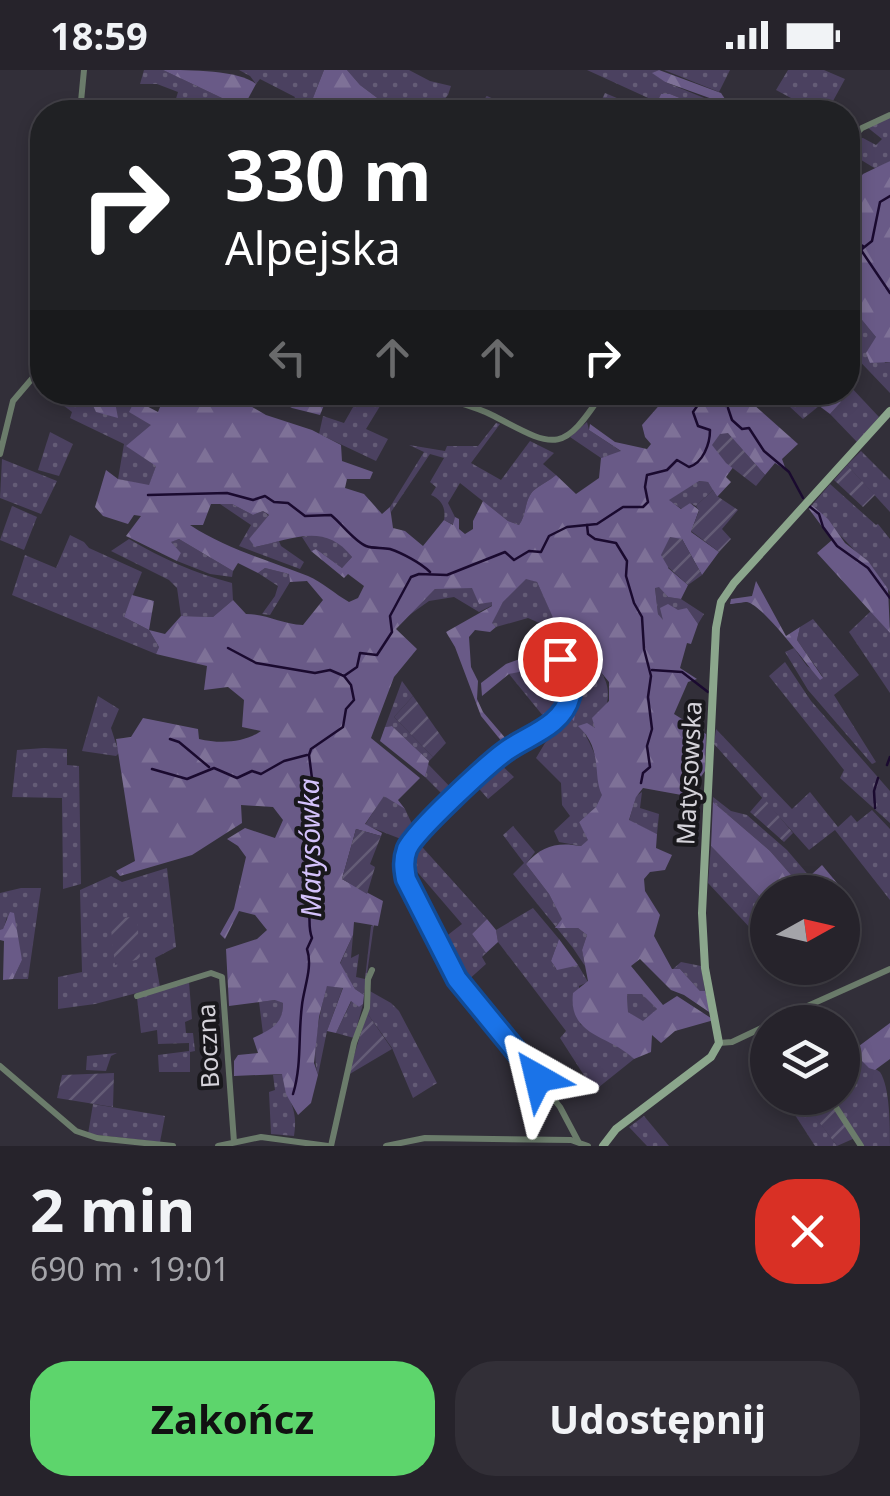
<!DOCTYPE html>
<html lang="pl">
<head>
<meta charset="utf-8">
<style>
  :root { --surface:#26232b; --page:#322f37; --text:#f1f3f6; --muted:#a4a4a9; --line:#424047; --accent:#5dd56c }
  body { margin:0; font-family:"Noto Sans",sans-serif; background:var(--page); color:var(--text); height:100vh; display:flex; flex-direction:column; font-size:38px; white-space:nowrap }
  * { box-sizing:border-box; margin:0 }
  p { font-size:32px; color:var(--muted) }
  .icon { flex:none; width:55px; height:55px; fill:none; stroke:currentColor; stroke-width:2; stroke-linecap:round; stroke-linejoin:round }
  .map { position:relative; height:1076px; overflow:hidden }
  .sheet { display:flex; flex-direction:column; background:var(--surface); flex:1 }
  .sheet>* { flex:none }
  .banner { position:absolute; left:30px; top:30px; width:830px; height:305px; border-radius:40px; box-shadow:0 5px 15px #0003,0 0 0 2px var(--line); background:#202124; color:#fff; overflow:hidden }
  .needle { width:65px; rotate:82deg }
  .buttons { position:absolute; left:750px; top:805px; display:grid; gap:20px }
  .buttons a { display:grid; place-items:center; width:110px; height:110px; border-radius:50%; background:var(--surface); box-shadow:0 5px 15px #0003,0 0 0 2px var(--line); font-size:50px }
  .pin { position:absolute; display:grid; place-items:center; width:85px; height:85px; color:#fff; margin:-42px; border:5px solid #fff; border-radius:50%; box-shadow:0 2px 10px #0007 }
  .me { position:absolute; width:110px; margin:-55px; rotate:323deg; stroke-linejoin:round; filter:drop-shadow(0 0 8px #0008) }
  .turn { display:flex; align-items:center; gap:35px; height:210px; padding:0 30px; font-size:45px }
  .turn .icon { width:130px; height:130px; stroke-width:2.5 }
  .turn b { display:block; font-size:70px; line-height:85px }
  .lanes { display:flex; align-items:center; height:95px; padding:0 30px; background:#0003; justify-content:center; gap:50px; direction:ltr }
  .lanes .off { opacity:.35 }
  .round { display:grid; place-items:center; flex:none; width:105px; height:105px; border-radius:40px; background:var(--page) }
  .headline { display:flex; align-items:center; justify-content:space-between; height:170px; padding:0 30px }
  h1 { font-size:60px; font-weight:700; line-height:75px }
  .cta { display:flex; gap:20px; margin-top:auto; padding:20px 30px }
  .cta a { flex:1; height:115px; border-radius:40px; background:var(--accent); color:#111; font-size:40px; font-weight:700; line-height:115px; text-align:center }
  .cta a+a { background:var(--page); color:var(--text) }
  .status { display:flex; justify-content:space-between; align-items:center; height:70px; padding:0 50px; background:var(--surface); direction:ltr }
  .status svg { height:28px; fill:currentColor }
  .map>svg:first-child { display:block }
  .grass { fill:url(#grass-dots) }
  .forest { fill:url(#forest-firs); fill-rule:evenodd }
  .garden { fill:url(#garden-furrows) }
  .lines { fill:none; stroke-linecap:round; stroke-linejoin:round }
  .stream { stroke:#1a0a2f; stroke-width:2.5 }
  .street { stroke:#6b7c6b; stroke-width:6 }
  .secondary { stroke:#8ba68c; stroke-width:8 }
  .route-casing { stroke:#114b97; stroke-width:25 }
  .route { stroke:#1a73e8; stroke-width:18 }
  .labels { text-anchor:middle; stroke-width:8; stroke-linejoin:round; paint-order:stroke }
  .street-label { font-size:25px; fill:#d5d3da; stroke:#19181c }
  .water-label { font-size:28px; font-style:italic; fill:#d4c2fb; stroke:#19181c }
</style>
</head>
<body>
<div class="status"><b>18:59</b><svg viewBox="0 0 49 12"><path d="M0 12V9h3v3zM5 12V6h3v6zM10 12V3h3v9zM15 12V0h3v12zM26 1h20v11H26zM47 4h2v5h-2z"/></svg></div>
<div class="map">
<svg width="890" height="1076" viewBox="0 0 890 1076">
  <defs>
    <pattern id="grass-dots" width="8" height="8" patternUnits="userSpaceOnUse" patternTransform="scale(2.5)"><rect width="8" height="8" fill="#4b4160"/><path d="M2 2h.1M6 6h.1" fill="none" stroke="#645c76" stroke-width="1.8" stroke-linecap="round"/></pattern>
    <pattern id="forest-firs" width="22" height="20" patternUnits="userSpaceOnUse" patternTransform="scale(2.5)"><rect width="22" height="20" fill="#695a87"/><path d="M5 1l3.5 6h-7zM16 11l3.5 6h-7z" fill="#7e7197"/></pattern>
    <pattern id="garden-furrows" width="10" height="10" patternUnits="userSpaceOnUse" patternTransform="scale(2.5)"><rect width="10" height="10" fill="#4b4160"/><path d="M-1 1l2-2M0 10L10 0M9 11l2-2" fill="none" stroke="#645c76"/></pattern>
  </defs>
  <rect width="100%" height="100%" fill="#322f39"/>
  <g class="grass">
    <polygon points="144,0 163,0 243,38 240,42 172,42 178,22 157,14 140,14"/>
    <polygon points="239,0 324,0 311,33 325,42 288,42 295,27 260,9 256,14 250,6"/>
    <polygon points="347,0 409,0 430,11 451,16 448,25 433,42 396,42 360,15"/>
    <polygon points="587,0 659,0 653,3 665,12 724,36 729,35 728,29 761,42 714,42 670,24 661,24 657,32"/>
    <polygon points="664,0 730,0 719,22"/>
    <polygon points="788,0 824,0 845,9 827,42 809,33 806,36 776,20"/>
    <polygon points="605,23 650,42 596,42"/>
    <polygon points="487,26 516,39 513,42 473,42"/>
    <polygon points="890,47 890,91 876,99 848,82 848,76 854,69 863,68 876,75 882,69 867,57"/>
    <polygon points="848,233 876,267 885,293 890,292 890,323 848,279"/>
    <polygon points="848,314 879,347 857,372 830,344 841,332 836,323 848,322"/>
    <polygon points="64,323 140,323 130,342 152,354 156,396 149,416 118,409 124,374 70,348 72,342 59,332"/>
    <polygon points="361,323 388,323 366,359 388,369 376,391 319,364 323,346 344,353"/>
    <polygon points="775,323 802,323 819,336 803,349"/>
    <polygon points="587,352 589,360 622,382 601,388 570,367"/>
    <path d="M 496,353 L 500,354 L 471,393 L 501,410 L 530,371 L 554,383 L 543,394 L 556,405 C 549,411 540,415 533,421 C 524,431 527,444 519,455 L 508,451 L 460,413 L 448,433 L 455,447 L 454,455 L 444,450 C 446,438 442,430 431,425 L 436,417 L 430,412 L 444,388 L 430,384 L 391,442 L 390,437 L 424,382 L 409,375 L 445,381 L 447,376 L 478,376 Z"/>
    <polygon points="50,362 73,374 59,406 38,400"/>
    <polygon points="861,381 890,410 890,442 847,395"/>
    <polygon points="2,389 57,411 41,444 0,428"/>
    <polygon points="698,411 708,412 713,420 696,436 690,433 682,439 668,430"/>
    <path d="M 830,414 L 876,455 L 878,454 L 890,469 L 890,522 C 867,490 838,465 812,435 Z"/>
    <polygon points="220,434 232,434 253,445 263,441 269,446 249,469 256,477 279,471 281,476 304,492 300,499 239,476 251,455"/>
    <polygon points="12,436 37,447 24,480 0,470"/>
    <polygon points="314,464 339,470 352,487 342,498 316,479 311,481 302,467"/>
    <polygon points="70,465 84,472 89,478 142,502 124,547 149,560 159,577 156,584 12,525 25,485 56,498"/>
    <path d="M 129,469 C 163,489 194,503 232,513 L 233,530 L 213,547 L 181,546 L 177,518 L 169,510 L 111,481 Z"/>
    <polygon points="179,469 233,501 232,507 210,504 177,491 181,483 170,472"/>
    <polygon points="265,498 289,504 290,512 270,545 262,544 275,526 278,516 258,503"/>
    <polygon points="526,508 537,512 560,562 528,548 496,557 491,553 503,532"/>
    <polygon points="659,516 668,527 681,529 704,544 698,554 687,538 665,554 658,544 655,517"/>
    <polygon points="444,517 473,518 479,534 492,531 493,535 479,542 454,527 429,531 408,546 435,519"/>
    <polygon points="871,541 890,563 890,623 849,562"/>
    <polygon points="813,549 859,605 834,625 876,692 872,694 808,620 785,582 794,578 807,596 823,607 797,570 800,557"/>
    <polygon points="570,565 590,592 576,600 563,568"/>
    <polygon points="785,592 811,631 890,721 890,753 840,708 844,700 769,606"/>
    <polygon points="523,599 534,599 562,635 548,652 509,604"/>
    <path d="M 599,599 C 615,622 607,637 596,660 L 584,662 C 593,679 606,706 602,727 C 600,737 587,745 579,752 L 589,770 L 581,776 L 559,772 L 554,761 L 570,746 L 562,735 L 561,713 L 536,688 L 545,673 L 569,647 L 573,650 C 579,629 579,613 599,599 Z"/>
    <polygon points="402,611 413,626 394,647 433,687 429,691 392,656 385,657"/>
    <polygon points="98,626 119,639 111,658 119,683 116,686 82,681"/>
    <polygon points="716,659 792,739 810,722 838,757 851,745 857,752 872,740 890,759 890,830 835,760 809,780 714,674"/>
    <polygon points="44,678 67,679 67,695 79,696 81,814 63,819 62,728 12,727 17,680"/>
    <polygon points="497,691 514,707 488,729 474,713"/>
    <polygon points="427,693 456,723 448,730 425,707"/>
    <polygon points="642,722 640,738 659,744 657,764 629,751 636,726"/>
    <polygon points="384,725 405,739 412,754 406,771 365,755"/>
    <polygon points="713,727 731,741 747,745 787,780 823,822 806,822 770,781 713,732"/>
    <polygon points="513,756 535,782 526,794 549,824 563,850 556,856 578,858 587,865 582,880 585,896 573,878 513,804 524,793 503,765"/>
    <polygon points="415,769 487,849 472,864 486,883 482,887 486,894 466,912 440,871 462,854 407,790"/>
    <polygon points="711,776 767,834 767,876 708,813"/>
    <polygon points="167,798 176,877 155,888 160,917 95,934 58,939 58,907 82,902 80,820 111,806 122,812"/>
    <polygon points="21,818 41,818 28,909 13,909 22,890 7,847 3,860 0,860 0,823"/>
    <path d="M 533,838 L 559,869 L 551,891 L 556,899 L 578,895 L 588,912 L 579,916 L 580,954 C 597,967 619,973 634,989 L 594,1021 L 560,968 L 566,961 L 498,872 L 496,860 Z"/>
    <polygon points="374,854 364,925 355,919 340,894 353,865 351,888 359,884 356,907 365,909 371,856"/>
    <polygon points="681,892 701,896 705,921 700,921 680,899 673,899"/>
    <polygon points="189,912 192,949 185,952 186,963 193,963 195,981 190,982 190,1002 159,1002 158,985 189,981 189,973 158,974 157,960 141,963 137,928"/>
    <path d="M 327,915 L 343,917 L 327,961 L 318,1005 C 310,982 321,939 327,915 Z"/>
    <polygon points="368,920 391,933 399,941 437,1013 413,1028 392,978 367,943"/>
    <polygon points="627,923 643,924 657,939 643,952 628,942"/>
    <path d="M 276,930 L 283,933 C 283,949 278,956 263,964 L 259,932 Z"/>
    <polygon points="352,930 359,937 363,934 354,968 336,963"/>
    <path d="M 853,982 C 862,992 870,995 880,1002 C 890,1017 890,1056 890,1076 L 864,1076 L 833,1028 L 842,1028 L 843,988 Z"/>
    <polygon points="117,983 111,986 106,1001 86,1000 87,986"/>
    <path d="M 283,1004 C 287,1031 299,1038 294,1066 L 271,1064 L 269,1022 L 275,1020 L 273,1005 Z"/>
    <polygon points="93,1034 165,1046 160,1072 88,1064"/>
    <polygon points="807,1035 837,1076 815,1076 795,1045"/>
    <polygon points="644,1046 669,1076 647,1076 629,1057"/>
  </g>
  <g class="forest">
    <path d="M 163,0 C 190,0 239,0 256,14 L 243,38 Z"/>
    <polygon points="324,0 347,0 360,15 396,42 325,42 311,33"/>
    <polygon points="659,0 721,23 729,35 665,12 652,3"/>
    <polygon points="661,24 670,24 714,42 674,42 657,32"/>
    <polygon points="890,91 890,292 870,293 866,283 876,267 848,233 848,125 863,104"/>
    <path d="M 195,323 L 220,323 L 237,328 L 266,345 L 312,360 L 341,375 L 342,391 L 373,402 L 370,409 L 347,409 L 345,418 L 364,424 L 382,444 L 390,437 L 393,458 L 405,461 L 423,476 L 444,450 L 453,455 L 455,447 L 459,449 L 459,459 L 465,464 L 473,459 L 473,451 L 483,431 L 508,451 L 519,455 C 527,444 524,431 533,421 C 540,415 549,411 556,405 L 576,424 L 599,408 L 601,388 L 621,381 L 589,360 L 590,354 L 615,372 L 647,379 L 651,374 L 645,367 L 642,355 L 670,323 L 748,323 L 753,334 L 798,374 L 782,389 L 786,400 L 775,393 L 765,405 L 728,364 L 734,396 L 726,407 L 731,412 L 717,427 L 708,412 L 699,411 L 669,430 L 681,439 L 690,433 L 699,440 L 691,462 L 719,482 L 702,505 L 682,469 L 668,498 L 688,515 L 681,529 L 668,527 L 659,517 L 655,518 L 658,544 L 663,550 L 660,538 L 668,534 L 678,540 L 687,538 L 698,554 L 691,574 L 687,573 L 680,598 L 697,609 L 688,612 L 674,644 L 706,664 L 705,701 L 687,726 L 643,718 L 636,727 L 629,750 L 657,764 L 656,778 L 672,785 L 665,800 L 650,802 L 644,809 L 645,821 L 660,845 L 654,866 L 672,899 L 680,899 L 700,921 L 705,921 L 712,944 L 684,925 L 671,920 L 640,889 L 631,896 L 663,935 L 677,926 L 714,950 L 675,961 L 661,973 L 652,965 L 651,982 L 634,989 C 610,965 568,967 573,923 L 588,911 L 582,880 L 587,865 L 578,858 L 555,858 L 562,849 L 549,824 L 526,794 C 542,775 558,772 581,776 L 588,770 L 579,752 L 596,737 L 602,725 C 592,705 604,680 578,656 L 587,653 L 595,658 L 592,648 L 609,631 L 609,612 L 600,601 L 599,610 L 588,607 L 578,622 L 574,651 L 564,642 L 574,628 L 558,579 L 534,599 L 509,604 L 482,626 L 481,613 L 506,594 L 531,585 L 525,567 L 537,561 L 536,554 L 559,561 L 537,512 L 526,509 L 503,532 L 492,553 L 496,557 L 490,562 L 475,560 L 469,567 L 471,597 L 478,611 L 477,629 L 483,642 L 507,670 L 507,678 L 481,646 L 455,577 L 446,562 L 492,536 L 492,532 L 479,534 L 472,518 L 435,519 L 396,559 L 417,579 L 394,607 L 371,668 L 420,708 L 398,730 L 405,739 L 384,726 L 365,754 L 382,763 L 381,766 L 356,759 L 342,809 L 383,831 L 378,856 L 354,852 L 353,865 L 340,893 L 355,919 L 364,925 L 363,934 L 359,937 L 351,931 L 336,963 L 327,961 L 343,918 L 327,916 L 319,947 L 314,993 L 318,1005 L 311,1033 L 298,1045 L 286,1024 L 282,1004 L 234,1006 L 234,991 L 238,985 L 258,983 L 253,968 C 271,959 283,955 283,933 L 275,930 L 229,936 L 226,879 L 257,869 L 267,860 L 255,845 L 239,841 L 225,869 L 220,864 L 234,839 L 246,787 L 238,776 L 227,769 L 245,758 L 275,768 L 283,750 L 273,737 L 241,735 L 242,753 L 192,785 L 120,806 L 116,801 L 135,791 L 116,669 L 131,667 L 143,648 L 198,659 L 199,669 C 220,674 244,673 261,661 L 242,657 L 244,630 L 228,617 L 204,620 L 207,596 L 156,584 L 159,577 L 149,560 L 124,547 L 132,525 L 154,531 L 149,560 L 165,564 L 181,546 L 213,547 L 233,530 L 246,544 C 267,544 281,554 303,555 L 323,530 L 307,511 L 290,512 L 289,504 L 265,498 L 258,503 L 238,493 L 233,501 L 179,469 L 171,472 L 181,483 L 177,491 L 126,466 L 141,446 L 134,445 L 128,454 L 103,446 L 95,437 L 106,400 L 118,409 L 149,415 L 156,396 L 126,376 L 151,355 L 129,342 L 135,330 L 158,342 L 164,327 L 180,335 ZM 211,434 L 232,434 L 253,445 L 263,441 L 269,445 L 249,469 L 255,477 C 293,469 325,452 352,487 L 342,498 L 316,479 L 311,481 L 344,508 L 348,504 L 364,516 L 358,528 L 349,532 C 335,524 322,512 308,506 C 266,489 228,480 190,455 L 203,455 ZM 571,565 L 589,592 L 576,600 L 564,569 ZM 627,924 L 642,924 L 657,939 L 643,951 L 628,942 Z"/>
    <polygon points="264,323 329,322 329,323 320,345 292,338"/>
    <polygon points="802,323 836,323 841,332 830,344"/>
    <polygon points="114,327 118,348 96,342 91,331"/>
    <polygon points="812,435 828,449 845,473 868,491 888,519 890,563 817,483 832,470 809,439"/>
    <path d="M 756,511 L 786,566 L 800,557 L 797,570 L 823,608 L 820,610 C 806,594 763,535 747,532 C 744,532 733,534 730,534 L 731,529 L 752,526 Z"/>
    <polygon points="392,656 429,691 425,707 380,671 385,657"/>
    <polygon points="713,732 770,781 806,822 768,822 767,834 711,776"/>
    <polygon points="822,795 842,819 840,822 823,822 811,805"/>
    <polygon points="10,842 14,843 22,890 13,909 3,910 4,871 0,870 0,860 3,859"/>
    <polygon points="487,849 496,860 498,872 486,883 472,864"/>
    <polygon points="559,869 578,895 575,896 557,900 551,891"/>
    <polygon points="890,953 890,989 875,1000 869,998 853,982 843,988 843,981 854,971 859,976"/>
  </g>
  <g class="garden">
    <polygon points="728,363 765,405 756,416 726,393 712,375 720,364"/>
    <polygon points="847,395 875,425 863,437 834,410"/>
    <polygon points="713,420 717,426 738,440 722,459 731,469 719,482 691,461 699,441 696,436"/>
    <polygon points="670,467 682,469 702,505 688,515 668,497 661,485"/>
    <polygon points="413,626 446,673 433,687 394,647"/>
    <polygon points="763,727 793,763 784,772 750,742"/>
    <polygon points="356,759 381,766 370,794 375,797 367,824 342,809"/>
    <polygon points="137,846 140,889 115,895 110,850"/>
    <polygon points="367,943 392,979 348,1005"/>
    <polygon points="114,1003 113,1037 57,1028 62,1005"/>
    <polygon points="831,1032 855,1068 837,1076 813,1044"/>
  </g>
  <g class="lines">
    <g class="stream">
      <polyline points="848,168 863,176"/>
      <polyline points="861,180 890,223"/>
      <polyline points="848,190 872,171 880,132 890,126"/>
      <polyline points="728,338 732,350 742,359 749,358 764,381 789,402 803,428"/>
      <path d="M 148,425 L 227,423 L 253,430 L 265,426 L 274,432 L 288,433 L 305,446 L 331,445 C 342,454 354,471 366,476 C 373,479 383,477 390,479 C 402,483 421,493 430,502"/>
      <polyline points="809,436 819,444 823,457 837,476 868,498 890,528"/>
      <polyline points="587,455 588,464 595,469 616,473 627,491 626,506 634,533 642,547 644,579 651,606 648,627 652,659 647,676 650,697 643,703 641,713"/>
      <polyline points="228,578 256,593 315,603 330,600 344,606"/>
      <polyline points="652,600 682,602 708,622"/>
      <polyline points="170,669 179,672 209,697"/>
      <polyline points="887,695 890,687"/>
      <polyline points="152,699 187,709 214,698 237,708 252,701 261,704 284,691 307,685"/>
      <polyline points="875,738 874,721 878,708"/>
      <path d="M 293,1024 C 302,995 298,965 302,935 C 304,917 313,897 307,879 L 312,868 C 307,855 312,846 307,833 L 311,826 L 308,805 L 314,724 L 309,685 L 311,679 L 343,657 L 346,639 L 354,630 L 351,615 L 344,606 L 357,597 L 360,583 L 377,585 L 392,562 L 390,546 L 411,507 L 419,504 L 447,505 L 505,482 L 514,490 L 529,481 L 541,482 L 549,466 L 567,457 L 597,454 L 623,437 L 643,437 L 648,432 L 645,417 L 647,405 L 667,400 L 677,390 L 689,397 C 703,393 710,374 710,360 L 698,356 L 693,342 L 702,329 L 710,325 L 726,336 L 729,334 L 727,322"/>
    </g>
    <g class="street">
      <polyline points="80,42 84,0"/>
      <polyline points="848,72 862,58 890,45"/>
      <path d="M 426,322 C 449,331 473,335 494,346 C 555,378 562,385 603,322"/>
      <polyline points="0,384 13,331 42,297"/>
      <polyline points="561,589 570,618 561,643 541,662 497,688 414,767 404,787 406,809 445,891 560,1037 578,1071"/>
      <polyline points="137,926 211,903 222,907 234,1072"/>
      <polyline points="772,952 890,899"/>
      <polyline points="719,973 732,972 768,955"/>
      <polyline points="0,996 76,1061 97,1068 173,1076"/>
      <polyline points="830,1028 861,1076"/>
      <polyline points="218,1076 261,1067 328,1076"/>
      <polyline points="331,1076 354,973 367,938 368,909 372,900"/>
      <polyline points="386,1076 425,1068 571,1070 588,1076"/>
    </g>
    <polyline class="secondary" points="603,1076 616,1059 711,987 719,973 705,898 702,843 716,558 721,532 734,513 890,341"/>
  </g>
  <g class="lines">
    <defs>
      <path id="route" d="M 538,1008 L 457,909 L 406,809 C 404,798 403,790 407,779 C 415,761 488,694 506,681 C 528,665 562,657 570,626 C 573,615 564,599 560,589"/>
    </defs>
    <use href="#route" class="route-casing"/>
    <use href="#route" class="route"/>
  </g>
  <g class="labels">
    <g class="street-label">
      <text transform="translate(689 703) rotate(-87)" y="9">Matysowska</text>
      <text transform="translate(208 976) rotate(-93)" y="9">Boczna</text>
    </g>
    <g class="water-label">
      <text transform="translate(310 778) rotate(-91)" y="10">Matysówka</text>
    </g>
  </g>
</svg>
<div class="buttons">
<a><svg class="needle" viewBox="-14 -14 28 28"><path d="M0-13l5 13h-10z" fill="#e53935"/><path d="M0 13l5-13h-10z" fill="#a4a4a9"/></svg></a>
<a><svg class="icon" aria-label="layers" viewBox="0 0 24 24"><path d="M12 4l9 5-9 5-9-5zM3 14l9 5 9-5"/></svg></a>
</div>
<div class="pin" style="left:560px;top:589px;background:#d93025"><svg class="icon" aria-label="arrive" viewBox="0 0 24 24"><path d="M6 21V4h12l-3 4 3 4H6"/></svg></div>
<svg class="me" style="left:538px;top:1008px" viewBox="-20 -20 40 40"><path d="M0-17L14 15 0 8-14 15z" fill="#1a73e8" stroke="#fff" stroke-width="4"/></svg>
<div class="banner">
<div class="turn"><svg class="icon" aria-label="right" viewBox="0 0 24 24"><path d="M7 20v-9h11M14 6l5 5-5 5"/></svg><div><b>330 m</b>Alpejska</div></div>
<div class="lanes"><svg class="icon off" aria-label="left" viewBox="0 0 24 24"><path d="M17 20v-9H6M10 6l-5 5 5 5"/></svg><svg class="icon off" aria-label="ahead" viewBox="0 0 24 24"><path d="M12 20V5M6 11l6-6 6 6"/></svg><svg class="icon off" aria-label="ahead" viewBox="0 0 24 24"><path d="M12 20V5M6 11l6-6 6 6"/></svg><svg class="icon" aria-label="right" viewBox="0 0 24 24"><path d="M7 20v-9h11M14 6l5 5-5 5"/></svg></div>
</div>
</div>
<section class="sheet">
<div class="headline"><div><h1>2 min</h1><p>690 m · 19:01</p></div><a class="round" style="background:#d93025;color:#fff"><svg class="icon" aria-label="close" viewBox="0 0 24 24"><path d="M6 6l12 12M18 6L6 18"/></svg></a></div>
<div class="cta"><a>Zakończ</a><a>Udostępnij</a></div>
</section>
</body>
</html>
